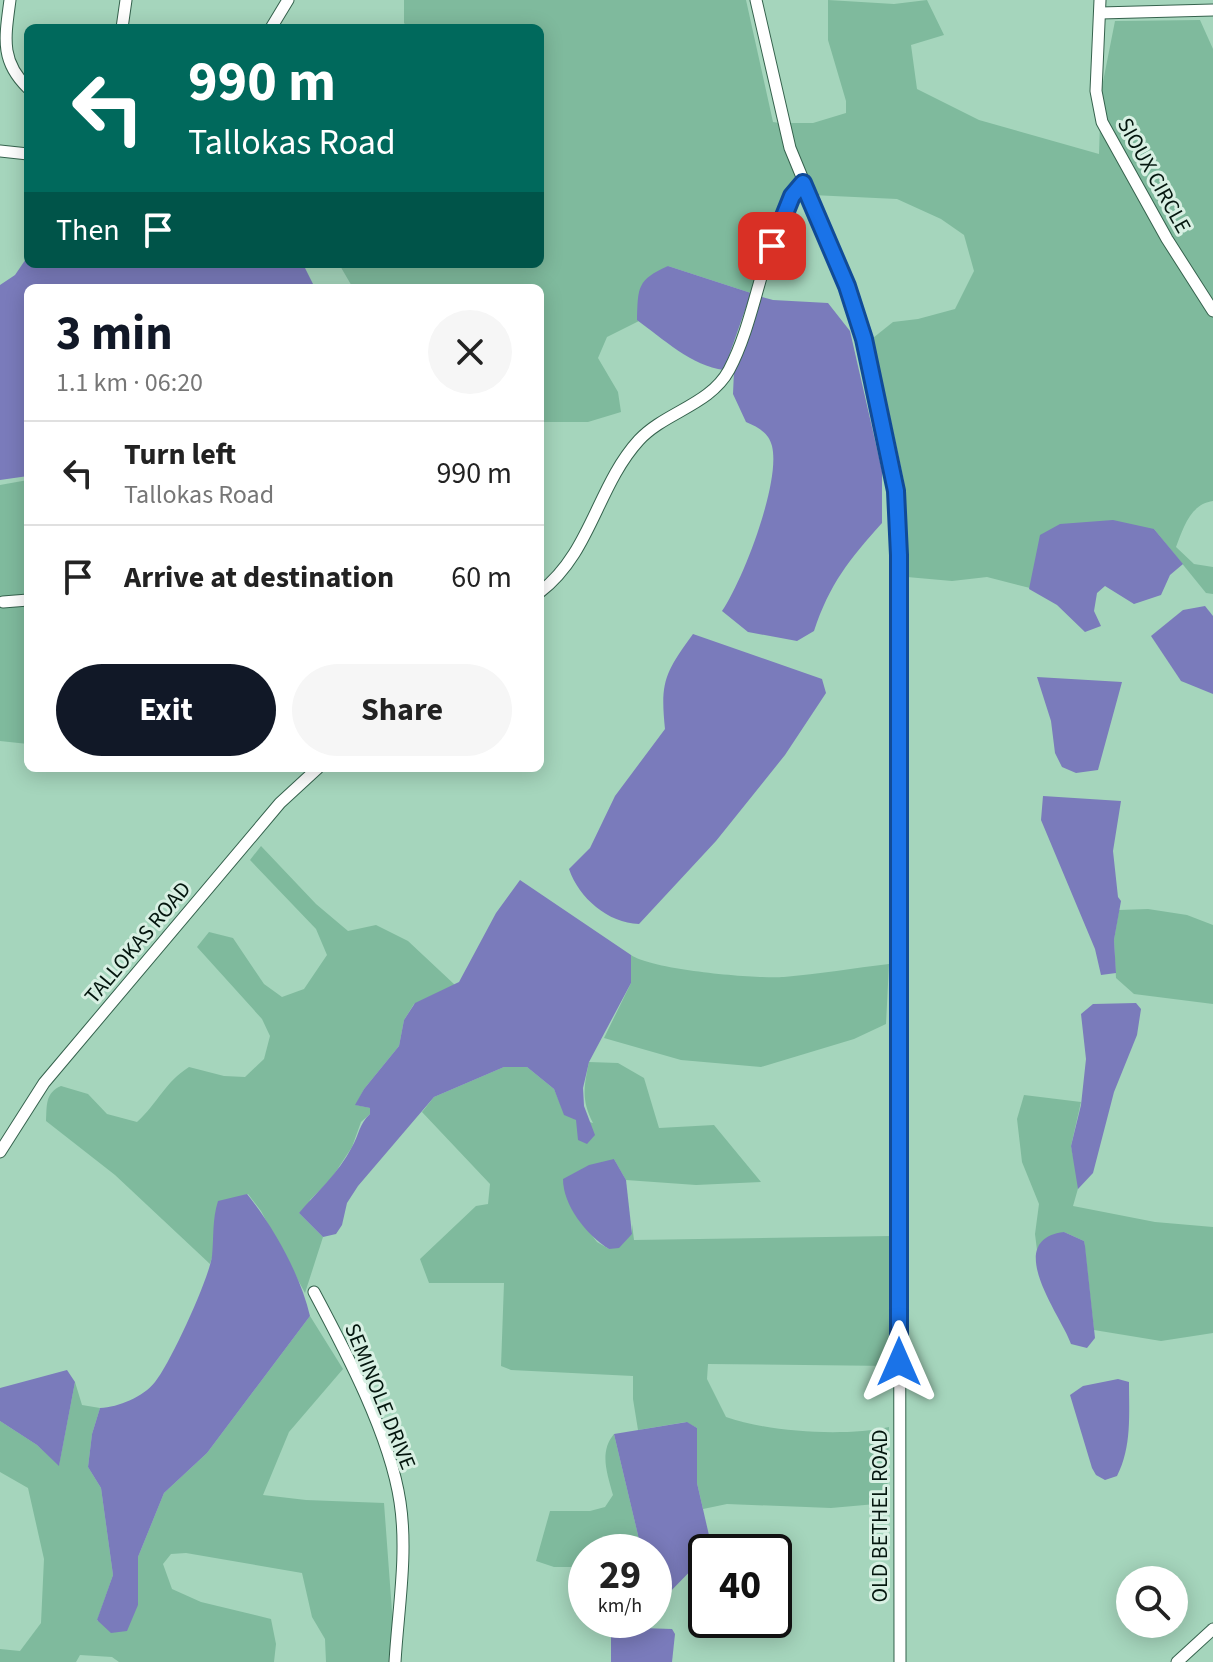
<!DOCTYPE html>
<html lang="en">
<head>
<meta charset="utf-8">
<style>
  :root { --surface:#fff; --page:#f6f6f6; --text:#222; --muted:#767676; --line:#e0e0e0; --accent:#111827 }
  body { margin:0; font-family:"Source Sans 3",sans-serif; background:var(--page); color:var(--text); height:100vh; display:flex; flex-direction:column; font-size:30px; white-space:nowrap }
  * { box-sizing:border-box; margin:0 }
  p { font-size:26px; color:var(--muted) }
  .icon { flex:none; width:44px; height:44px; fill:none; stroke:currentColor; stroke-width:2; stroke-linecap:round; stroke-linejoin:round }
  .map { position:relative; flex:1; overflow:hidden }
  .panel { position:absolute; left:24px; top:284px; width:520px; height:488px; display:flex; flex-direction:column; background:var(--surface); border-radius:12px; box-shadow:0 4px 20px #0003 }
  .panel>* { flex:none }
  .banner { position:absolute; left:24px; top:24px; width:520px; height:244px; border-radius:12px; box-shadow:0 4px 20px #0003; background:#00695c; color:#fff; overflow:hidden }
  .tools { position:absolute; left:1116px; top:1566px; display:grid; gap:16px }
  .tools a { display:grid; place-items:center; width:72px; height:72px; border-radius:50%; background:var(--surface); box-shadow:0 4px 20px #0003; font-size:40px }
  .speed { position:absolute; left:568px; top:1534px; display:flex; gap:16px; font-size:40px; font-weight:700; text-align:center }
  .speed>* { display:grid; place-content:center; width:104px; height:104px; border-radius:50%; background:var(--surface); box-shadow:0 4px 20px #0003; line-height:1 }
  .speed small { font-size:20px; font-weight:400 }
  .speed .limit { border:4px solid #111; border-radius:12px; background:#fff; color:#111 }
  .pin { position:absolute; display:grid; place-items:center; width:68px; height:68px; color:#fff; margin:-34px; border-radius:16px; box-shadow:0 4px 12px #0006 }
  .me { position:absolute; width:88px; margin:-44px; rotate:0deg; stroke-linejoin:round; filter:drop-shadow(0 0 6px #0008) }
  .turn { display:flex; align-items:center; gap:28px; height:168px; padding:0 32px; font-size:36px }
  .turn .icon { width:104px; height:104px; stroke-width:2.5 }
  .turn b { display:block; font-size:56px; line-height:68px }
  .then { display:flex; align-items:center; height:76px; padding:0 32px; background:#0003; gap:16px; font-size:30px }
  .round { display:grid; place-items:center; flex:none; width:84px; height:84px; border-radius:42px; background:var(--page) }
  .head { display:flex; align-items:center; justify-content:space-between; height:136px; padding:0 32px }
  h1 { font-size:48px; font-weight:700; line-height:60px; color:var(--accent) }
  .primary-button { display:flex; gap:16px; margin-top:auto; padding:16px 32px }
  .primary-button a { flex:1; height:92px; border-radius:48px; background:var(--accent); color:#fff; font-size:32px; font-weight:700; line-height:92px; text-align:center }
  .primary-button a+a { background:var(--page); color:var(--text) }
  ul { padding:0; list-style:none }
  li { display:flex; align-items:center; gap:24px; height:104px; padding:0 32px; border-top:2px solid var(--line) }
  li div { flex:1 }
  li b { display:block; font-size:30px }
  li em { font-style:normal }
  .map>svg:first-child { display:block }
  .green { fill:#7fba9d }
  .water { fill:#7a7bbb }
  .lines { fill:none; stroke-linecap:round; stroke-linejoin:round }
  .minor-casing { stroke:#35624d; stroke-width:13 }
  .minor { stroke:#fff; stroke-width:11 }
  .route-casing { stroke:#114b97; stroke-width:20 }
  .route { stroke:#1a73e8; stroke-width:14 }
  .labels { text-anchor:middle; stroke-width:6; stroke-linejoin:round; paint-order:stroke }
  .street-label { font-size:22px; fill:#04160e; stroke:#d8f0e3 }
</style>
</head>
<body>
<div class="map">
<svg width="1213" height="1662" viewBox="0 0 1213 1662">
  <rect width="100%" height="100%" fill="#a5d5bc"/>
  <g class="green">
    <polygon points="404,0 746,0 773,122 779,123 798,182 788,193 751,293 668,266 639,321 607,337 598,358 618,392 621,412 588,422 540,422 540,288 353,288 339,264 540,264 540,28 408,28 404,23"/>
    <path d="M 828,0 L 894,4 L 927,0 L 944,35 L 911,45 L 917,89 L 979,120 L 1099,154 L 1101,92 L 1115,21 L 1200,20 L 1213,49 L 1213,501 C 1190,504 1183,529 1176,547 L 1194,564 L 1213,567 L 1213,594 L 1206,593 L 1154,529 L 1035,568 L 1030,588 L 987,577 L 952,581 L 907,577 L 904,481 L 873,338 L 893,322 L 918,319 L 955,309 L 974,271 L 964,235 L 941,219 L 897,199 L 812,195 L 788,123 L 813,123 L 846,113 L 846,101 L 828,40 Z"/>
    <polygon points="28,480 28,744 0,741 0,485"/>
    <path d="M 261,846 L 316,904 L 348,931 L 376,925 L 408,941 L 455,985 L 414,1004 L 404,1020 L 399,1046 L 364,1089 L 356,1105 L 370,1108 L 370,1114 L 361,1122 L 352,1147 L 331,1179 L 310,1200 L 308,1207 L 299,1213 L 323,1237 L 305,1293 L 261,1211 L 248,1194 L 229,1200 L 210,1264 L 115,1175 L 46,1121 C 47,1105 45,1093 61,1086 L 88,1094 L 107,1114 L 137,1122 C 158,1103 165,1082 189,1067 L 224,1076 L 245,1077 L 264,1059 L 270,1036 L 262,1019 L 197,947 L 209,932 L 233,938 L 264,984 L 282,997 L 304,989 L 327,955 L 316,929 L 250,860 Z"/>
    <polygon points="1148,909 1187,915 1213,925 1213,1004 1134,994 1116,978 1114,940 1119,910"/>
    <path d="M 631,955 C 653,970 755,979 784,977 C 819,974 854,968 889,964 L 886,1024 L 854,1039 L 761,1067 L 681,1060 L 604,1038 L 631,983 Z"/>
    <path d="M 589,1062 L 618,1063 L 644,1078 L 659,1128 L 714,1125 L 761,1182 L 696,1185 L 626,1180 L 614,1159 L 581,1221 L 597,1242 L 609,1249 L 632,1234 L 632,1224 L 634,1240 L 891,1236 L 891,1366 L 708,1364 L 707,1379 L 726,1417 C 769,1432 844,1437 889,1427 L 887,1503 L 831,1508 L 727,1504 L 703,1509 L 697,1483 L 697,1428 L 686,1422 L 638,1430 L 633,1399 L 633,1376 L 511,1370 L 501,1366 L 504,1283 L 429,1283 L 420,1259 L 476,1206 L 488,1204 L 490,1184 L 422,1112 L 434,1097 L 504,1067 L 527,1067 L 554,1089 L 565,1115 L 593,1123 C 581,1100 584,1086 589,1062 Z"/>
    <polygon points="1024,1095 1081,1102 1071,1146 1079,1185 1073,1206 1155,1222 1213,1227 1213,1333 1161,1341 1094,1330 1084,1241 1064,1232 1041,1243 1037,1250 1035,1234 1039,1204 1022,1162 1017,1119"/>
    <polygon points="310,1316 343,1369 289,1432 263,1495 306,1500 384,1503 393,1625 391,1662 326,1662 325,1639 312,1617 302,1573 186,1553 171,1554 163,1564 172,1589 201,1602 271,1619 276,1644 274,1662 119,1662 112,1657 80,1655 76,1662 0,1662 0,1649 20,1651 41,1623 44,1559 28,1488 0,1472 0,1421 37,1445 59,1465 75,1382 82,1405 100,1408 92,1434 88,1467 101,1488 113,1575 97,1621 138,1605 138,1557 164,1493 207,1453"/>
    <path d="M 614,1434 L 642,1552 L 586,1552 L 586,1567 L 554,1567 L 536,1561 L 550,1511 L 590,1511 L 605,1507 L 613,1495 C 607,1473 599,1452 614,1434 Z"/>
  </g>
  <g class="water">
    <polygon points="28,256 28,264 303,264 315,288 28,288 28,476 0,480 0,285 15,275"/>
    <path d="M 668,266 L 751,293 L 724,370 C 692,366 663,339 637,320 C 638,287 637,280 668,266 Z"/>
    <path d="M 758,296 L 773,300 L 828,303 L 850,331 L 882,471 L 882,523 C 849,560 830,583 814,631 L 797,641 L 748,632 L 722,611 C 743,580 781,482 772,446 C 769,433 758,427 746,422 L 733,394 L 734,371 Z"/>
    <polygon points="1113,520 1154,529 1183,564 1170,575 1161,595 1134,604 1105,586 1097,593 1094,611 1101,626 1085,632 1057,605 1029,589 1040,535 1060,524"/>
    <polygon points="1205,606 1213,616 1213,694 1181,681 1151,636 1183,610"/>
    <path d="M 693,634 L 822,679 L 826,693 L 785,755 L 716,841 L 639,924 C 608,923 579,898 569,869 L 590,848 L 615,796 L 665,729 C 660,681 665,673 693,634 Z"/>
    <polygon points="1037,677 1122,682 1098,770 1076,773 1062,767 1055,753 1051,721"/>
    <polygon points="1043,796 1121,801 1113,851 1118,897 1121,901 1114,940 1116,973 1101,975 1095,949 1041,820"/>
    <path d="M 520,880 L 631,955 L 631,983 L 589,1062 L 583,1088 L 584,1106 L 595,1135 L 587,1144 L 578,1140 L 576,1120 L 564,1115 L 554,1089 L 527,1067 L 504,1067 L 434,1097 L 358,1186 L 347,1203 L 342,1225 L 336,1234 L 323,1237 L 299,1213 C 314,1195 339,1173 352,1147 C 359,1135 359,1124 370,1114 L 370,1108 L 355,1105 L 364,1089 L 399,1046 L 404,1020 L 415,1003 L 459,982 L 496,913 Z"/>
    <polygon points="1136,1003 1141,1009 1137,1035 1114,1092 1093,1173 1078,1189 1071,1146 1081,1105 1086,1059 1081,1014 1093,1004"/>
    <path d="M 614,1159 L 626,1180 L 632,1234 L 619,1248 L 609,1249 C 586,1235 563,1205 563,1179 L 589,1165 Z"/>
    <path d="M 247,1194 C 274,1228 300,1274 310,1316 L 207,1453 L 164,1493 L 138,1557 L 138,1605 L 127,1631 L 111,1633 L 97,1620 L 113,1575 L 101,1488 L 88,1467 L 92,1434 L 100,1408 C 119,1407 143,1397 155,1382 C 170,1364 209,1279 212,1256 C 214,1237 212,1220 218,1201 Z"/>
    <path d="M 1064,1232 L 1084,1241 L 1085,1246 L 1095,1338 L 1087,1348 L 1071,1344 C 1062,1317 1001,1240 1064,1232 Z"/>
    <polygon points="67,1370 75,1382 59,1466 37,1445 0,1421 0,1388"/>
    <path d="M 1118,1379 L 1129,1382 C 1129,1414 1132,1447 1117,1476 L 1105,1480 L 1096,1475 L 1092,1468 L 1070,1395 L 1083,1386 Z"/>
    <polygon points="687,1422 697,1428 697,1483 711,1544 704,1557 665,1597 654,1603 654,1552 642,1552 614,1434"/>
    <polygon points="611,1627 672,1629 675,1634 672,1662 611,1662"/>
  </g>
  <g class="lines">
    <defs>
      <g id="minor">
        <path d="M 10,0 C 5,38 0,61 28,88"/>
        <polyline points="756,0 790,148 847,286 864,339 892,467 899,524 900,1662"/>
        <polyline points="1100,0 1096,91 1102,122 1167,239 1213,311"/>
        <polyline points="1100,13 1213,10"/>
        <polyline points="122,28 126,0"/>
        <polyline points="271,28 288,0"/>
        <polyline points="0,151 28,154"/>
        <path d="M 540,592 C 591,553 597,486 639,440 C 665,412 710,405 729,370 C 759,314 762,233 803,183"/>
        <polyline points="3,602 28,600"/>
        <polyline points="0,1152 44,1083 280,803 318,768"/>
        <path d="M 314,1292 C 346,1352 390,1435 400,1502 C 408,1554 398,1610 395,1662"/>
        <polyline points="1177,1662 1213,1629"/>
      </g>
    </defs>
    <use href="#minor" class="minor-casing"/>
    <use href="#minor" class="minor"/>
  </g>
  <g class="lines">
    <defs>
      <polyline id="route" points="772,246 792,196 803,183 847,286 864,339 896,491 899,555 899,1362"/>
    </defs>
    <use href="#route" class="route-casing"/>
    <use href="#route" class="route"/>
  </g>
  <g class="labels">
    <g class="street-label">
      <text transform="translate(1155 175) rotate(61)" y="8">SIOUX CIRCLE</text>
      <text transform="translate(137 942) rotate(-50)" y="8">TALLOKAS ROAD</text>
      <text transform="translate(381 1396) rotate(68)" y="8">SEMINOLE DRIVE</text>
      <text transform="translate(879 1516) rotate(-90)" y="8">OLD BETHEL ROAD</text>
    </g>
  </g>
</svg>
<div class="tools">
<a><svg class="icon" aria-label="search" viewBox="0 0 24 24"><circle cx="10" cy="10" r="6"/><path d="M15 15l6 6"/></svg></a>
</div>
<div class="speed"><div>29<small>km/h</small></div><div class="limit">40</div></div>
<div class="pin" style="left:772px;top:246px;background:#d93025"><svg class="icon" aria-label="arrive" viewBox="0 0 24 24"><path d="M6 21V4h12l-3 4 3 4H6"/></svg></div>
<svg class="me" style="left:899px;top:1362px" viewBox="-20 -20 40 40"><path d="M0-17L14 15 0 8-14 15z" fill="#1a73e8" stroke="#fff" stroke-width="4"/></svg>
<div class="banner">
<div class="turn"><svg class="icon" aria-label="left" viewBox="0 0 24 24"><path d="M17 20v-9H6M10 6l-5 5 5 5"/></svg><div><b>990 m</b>Tallokas Road</div></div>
<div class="then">Then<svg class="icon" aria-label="arrive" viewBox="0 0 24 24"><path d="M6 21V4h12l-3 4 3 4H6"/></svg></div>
</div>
<section class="panel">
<div class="head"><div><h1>3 min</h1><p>1.1 km · 06:20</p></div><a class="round"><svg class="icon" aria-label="close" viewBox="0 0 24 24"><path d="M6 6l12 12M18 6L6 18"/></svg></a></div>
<ul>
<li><svg class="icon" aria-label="left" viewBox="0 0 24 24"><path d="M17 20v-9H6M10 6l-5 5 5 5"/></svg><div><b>Turn left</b><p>Tallokas Road</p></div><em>990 m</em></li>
<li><svg class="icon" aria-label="arrive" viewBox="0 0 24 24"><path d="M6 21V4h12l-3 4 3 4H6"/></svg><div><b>Arrive at destination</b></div><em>60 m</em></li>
</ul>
<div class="primary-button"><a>Exit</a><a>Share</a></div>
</section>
</div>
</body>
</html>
